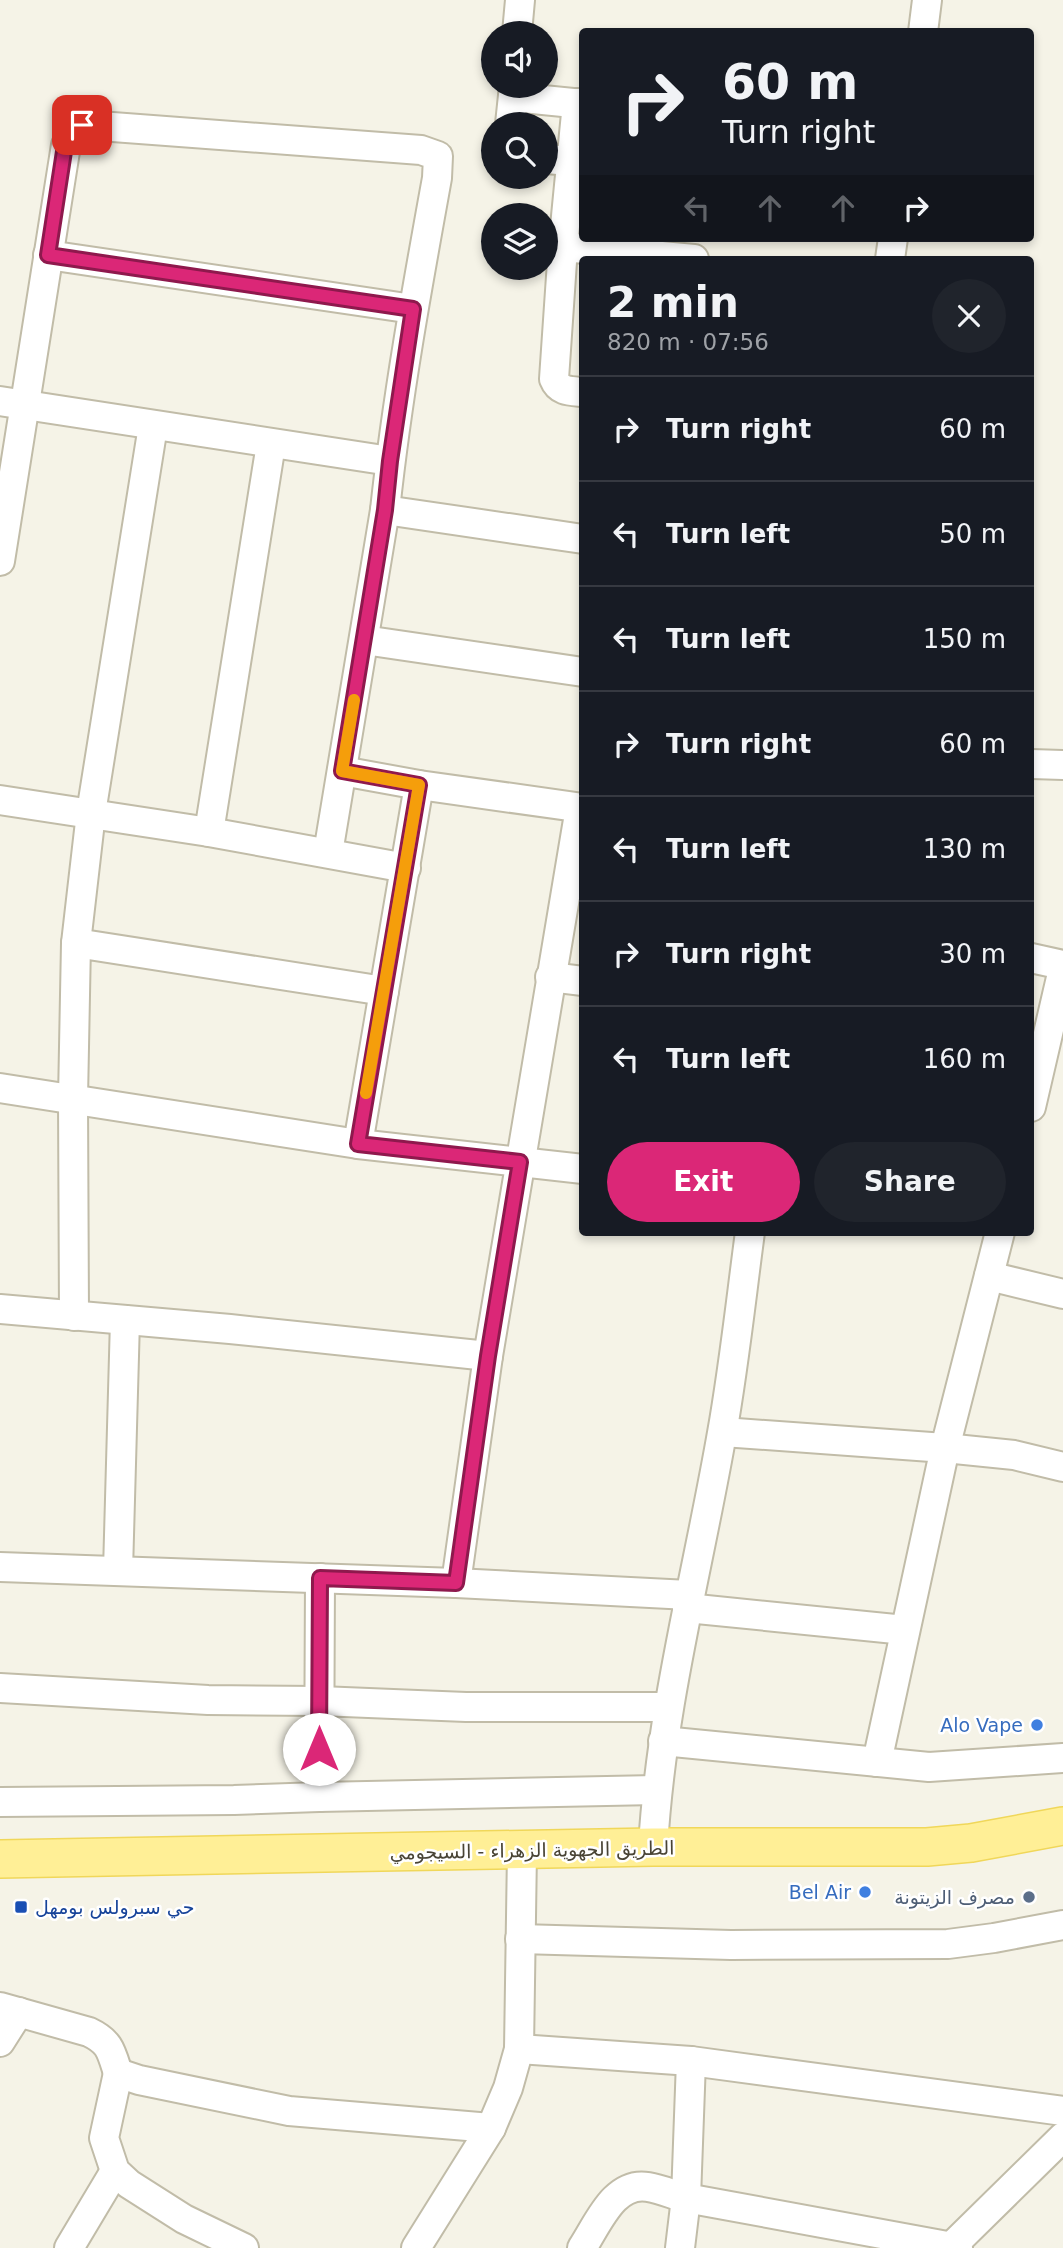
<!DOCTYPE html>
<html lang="en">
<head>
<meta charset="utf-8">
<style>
  :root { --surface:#171b24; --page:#20242c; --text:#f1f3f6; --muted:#9ea1a6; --line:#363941; --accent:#db2777 }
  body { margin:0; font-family:"DejaVu Sans",Cairo,sans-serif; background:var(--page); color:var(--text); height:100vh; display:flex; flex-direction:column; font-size:26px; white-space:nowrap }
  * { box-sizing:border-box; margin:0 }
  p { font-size:23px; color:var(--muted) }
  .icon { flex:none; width:38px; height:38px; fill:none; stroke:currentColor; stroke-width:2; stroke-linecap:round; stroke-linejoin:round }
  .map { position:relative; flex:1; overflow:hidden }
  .sheet { position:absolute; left:579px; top:256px; width:455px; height:980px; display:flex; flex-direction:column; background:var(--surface); border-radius:7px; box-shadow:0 4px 10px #0003 }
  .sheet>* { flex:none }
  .hud { position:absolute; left:579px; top:28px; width:455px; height:214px; border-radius:7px; box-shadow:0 4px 10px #0003; background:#171b24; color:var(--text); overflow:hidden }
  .fabs { position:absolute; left:481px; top:21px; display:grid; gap:14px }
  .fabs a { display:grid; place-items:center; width:77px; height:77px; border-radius:50%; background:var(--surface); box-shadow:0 4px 10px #0003; font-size:35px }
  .pin { position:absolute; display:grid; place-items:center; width:60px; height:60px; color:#fff; margin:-30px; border-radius:14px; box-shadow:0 4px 10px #0006 }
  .me { position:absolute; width:77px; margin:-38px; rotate:0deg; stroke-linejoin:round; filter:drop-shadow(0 0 5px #0008) }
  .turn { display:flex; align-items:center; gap:24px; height:147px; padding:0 28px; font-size:32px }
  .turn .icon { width:91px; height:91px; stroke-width:2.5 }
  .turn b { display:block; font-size:49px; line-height:60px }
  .lanes { display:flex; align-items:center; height:66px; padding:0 28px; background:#0003; justify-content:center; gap:35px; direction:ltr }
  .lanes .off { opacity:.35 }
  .round { display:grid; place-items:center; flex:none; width:74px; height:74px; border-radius:37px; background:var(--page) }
  .headline { display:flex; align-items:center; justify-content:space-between; height:119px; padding:0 28px }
  h1 { font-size:42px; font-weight:700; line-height:52px }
  .button { display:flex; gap:14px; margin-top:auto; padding:14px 28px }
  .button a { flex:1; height:80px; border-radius:42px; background:var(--accent); color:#fff; font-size:28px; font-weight:700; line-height:80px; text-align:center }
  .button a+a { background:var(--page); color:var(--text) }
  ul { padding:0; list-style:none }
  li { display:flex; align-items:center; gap:21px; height:105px; padding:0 28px; border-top:2px solid var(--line) }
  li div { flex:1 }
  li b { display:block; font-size:26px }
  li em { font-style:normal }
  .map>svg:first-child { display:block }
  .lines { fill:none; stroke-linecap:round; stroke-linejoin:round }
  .minor-casing { stroke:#c1bca8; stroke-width:32 }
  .major-casing { stroke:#f0d75a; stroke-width:40 }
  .minor { stroke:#fff; stroke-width:28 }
  .major { stroke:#ffef96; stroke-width:37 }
  .route-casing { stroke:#8e194d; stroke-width:18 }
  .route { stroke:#db2777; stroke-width:12 }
  .slow { stroke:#f59e0b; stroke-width:12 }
  .shop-dot { fill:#3f7fe0; stroke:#fff; stroke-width:2.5 }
  .service-dot { fill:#5c6f8a; stroke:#fff; stroke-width:2.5 }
  .transit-dot { fill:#1a4fb4; stroke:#fff; stroke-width:2.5 }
  .labels { text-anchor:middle; stroke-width:5; stroke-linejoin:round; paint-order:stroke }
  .shop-label { font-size:19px; fill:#366cbe; stroke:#fff; text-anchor:end }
  .street-label { font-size:19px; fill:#494435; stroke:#fff }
  .service-label { font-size:19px; fill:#4e5e75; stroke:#fff; text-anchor:end }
  .transit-label { font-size:19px; fill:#164399; stroke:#fff; text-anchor:start }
</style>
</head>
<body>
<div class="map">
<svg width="1063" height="2248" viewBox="0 0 1063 2248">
  <rect width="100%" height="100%" fill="#f5f3e7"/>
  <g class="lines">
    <defs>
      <g id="minor">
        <polyline points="923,32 927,0"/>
        <polyline points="517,33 520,0"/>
        <polyline points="513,97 583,104"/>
        <path d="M 577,103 L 563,247 L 554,379 C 559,392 571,391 583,392"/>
        <polyline points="510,124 514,86"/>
        <polyline points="546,159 571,161"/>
        <polyline points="563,247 694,259"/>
        <polyline points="48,255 413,309"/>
        <polyline points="890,259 893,238"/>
        <polyline points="0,401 390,461"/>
        <polyline points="385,510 583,539"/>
        <path d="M 0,561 L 66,145 L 76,128 L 86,125 L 421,150 L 438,156 L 437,178 C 417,288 397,398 385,510 L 328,853"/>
        <polyline points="364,640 583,672"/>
        <polyline points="1031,764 1063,765"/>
        <polyline points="342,771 419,785 583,808"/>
        <polyline points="0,800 209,832 406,868"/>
        <polyline points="209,832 271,444"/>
        <polyline points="76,943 91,813 153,426"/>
        <polyline points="1031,958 1063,965"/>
        <polyline points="550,977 583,981"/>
        <polyline points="0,1088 358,1144 583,1169"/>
        <polyline points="1031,1107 1063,969"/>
        <polyline points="358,1144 419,785"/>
        <polyline points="989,1276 1063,1294"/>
        <polyline points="0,1309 230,1329 488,1356"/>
        <polyline points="74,1316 73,1099 76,943 384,991"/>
        <polyline points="723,1432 945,1448 1014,1455 1063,1467"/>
        <polyline points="0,1567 456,1583 689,1595"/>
        <polyline points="118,1571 125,1320"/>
        <polyline points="456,1583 488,1356 580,808"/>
        <polyline points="687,1608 905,1630"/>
        <polyline points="0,1688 208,1700 320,1701 466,1707 667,1707"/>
        <polyline points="663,1741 929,1767 1063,1758"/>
        <polyline points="877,1762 945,1448 1000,1232"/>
        <polyline points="319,1797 656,1790"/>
        <polyline points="0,1802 234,1800 319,1797 320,1578"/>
        <path d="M 653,1847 C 661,1706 698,1571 722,1433 C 734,1366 741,1299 750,1232"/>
        <polyline points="520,1939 731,1945 948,1944 994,1938 1063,1925"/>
        <path d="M 0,2007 L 89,2032 C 110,2042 111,2051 118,2073"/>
        <polyline points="0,2042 19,2012"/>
        <polyline points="519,2049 691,2061 1063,2111"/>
        <polyline points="69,2248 115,2171"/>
        <polyline points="244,2248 184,2219 129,2184 115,2171 104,2138 118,2073 139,2080 289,2111 491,2128"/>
        <polyline points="416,2248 491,2128 508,2088 519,2049 522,1851"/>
        <path d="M 582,2248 C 598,2224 614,2181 648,2187 C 661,2189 674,2195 686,2198 L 958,2248"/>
        <polyline points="680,2248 686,2198 691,2061"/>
        <polyline points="950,2248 1063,2137"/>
      </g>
      <polyline id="major" points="0,1859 653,1847 927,1847 971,1843 1063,1826"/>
    </defs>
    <use href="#minor" class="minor-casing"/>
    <use href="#major" class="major-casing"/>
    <use href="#minor" class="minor"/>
    <use href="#major" class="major"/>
  </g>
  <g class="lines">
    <defs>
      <polyline id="route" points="82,125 73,131 65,145 48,255 413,309 390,461 385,510 342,771 419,785 358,1144 520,1162 488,1356 456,1583 320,1578 319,1749"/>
    </defs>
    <use href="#route" class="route-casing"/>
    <use href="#route" class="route"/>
    <polyline class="slow" points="354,700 342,771 419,785 366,1093"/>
  </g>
  <g class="shop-dot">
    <circle cx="1037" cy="1725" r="7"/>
    <circle cx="865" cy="1892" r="7"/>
  </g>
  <circle class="service-dot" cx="1029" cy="1897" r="7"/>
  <rect class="transit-dot" x="14" y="1900" width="14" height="14" rx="3.5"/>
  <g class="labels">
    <g class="shop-label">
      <text x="1023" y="1732">Alo Vape</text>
      <text x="851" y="1899">Bel Air</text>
    </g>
    <g class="street-label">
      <text transform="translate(532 1850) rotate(-1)" y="7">الطريق الجهوية الزهراء - السيجومي</text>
    </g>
    <g class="service-label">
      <text x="1015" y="1904">مصرف الزيتونة</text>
    </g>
    <g class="transit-label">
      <text x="35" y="1914">حي سبرولس بومهل</text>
    </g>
  </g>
</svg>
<div class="fabs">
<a><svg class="icon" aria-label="sound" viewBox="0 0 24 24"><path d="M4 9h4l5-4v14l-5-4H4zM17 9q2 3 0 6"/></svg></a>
<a><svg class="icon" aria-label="search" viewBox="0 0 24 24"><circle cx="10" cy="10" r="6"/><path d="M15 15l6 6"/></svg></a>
<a><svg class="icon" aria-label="layers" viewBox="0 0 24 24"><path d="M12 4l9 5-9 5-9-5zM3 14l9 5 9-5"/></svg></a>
</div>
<div class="pin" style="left:82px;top:125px;background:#d93025"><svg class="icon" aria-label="arrive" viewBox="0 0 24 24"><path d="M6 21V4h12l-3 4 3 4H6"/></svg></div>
<svg class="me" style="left:319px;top:1749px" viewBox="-20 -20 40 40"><circle r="19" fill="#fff"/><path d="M0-13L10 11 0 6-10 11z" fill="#db2777"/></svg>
<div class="hud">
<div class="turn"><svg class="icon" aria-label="right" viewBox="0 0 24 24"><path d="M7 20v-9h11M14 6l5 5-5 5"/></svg><div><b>60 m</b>Turn right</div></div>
<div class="lanes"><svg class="icon off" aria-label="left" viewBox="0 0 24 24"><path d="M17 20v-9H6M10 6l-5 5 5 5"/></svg><svg class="icon off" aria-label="ahead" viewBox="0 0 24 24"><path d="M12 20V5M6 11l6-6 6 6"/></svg><svg class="icon off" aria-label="ahead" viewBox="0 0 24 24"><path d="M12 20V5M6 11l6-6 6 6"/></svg><svg class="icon" aria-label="right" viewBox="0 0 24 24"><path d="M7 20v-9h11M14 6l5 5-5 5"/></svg></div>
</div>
<section class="sheet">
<div class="headline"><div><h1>2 min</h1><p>820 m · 07:56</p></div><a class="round"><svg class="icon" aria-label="close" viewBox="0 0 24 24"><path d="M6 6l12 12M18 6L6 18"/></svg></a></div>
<ul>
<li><svg class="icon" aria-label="right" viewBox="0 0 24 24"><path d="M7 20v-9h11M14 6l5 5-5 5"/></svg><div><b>Turn right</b></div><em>60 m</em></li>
<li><svg class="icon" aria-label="left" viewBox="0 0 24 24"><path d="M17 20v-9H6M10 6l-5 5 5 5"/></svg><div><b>Turn left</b></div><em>50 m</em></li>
<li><svg class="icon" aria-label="left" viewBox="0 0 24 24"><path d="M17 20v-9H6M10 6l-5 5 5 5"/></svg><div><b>Turn left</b></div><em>150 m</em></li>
<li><svg class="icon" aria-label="right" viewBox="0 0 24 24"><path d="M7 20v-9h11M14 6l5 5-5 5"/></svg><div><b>Turn right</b></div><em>60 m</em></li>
<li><svg class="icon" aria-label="left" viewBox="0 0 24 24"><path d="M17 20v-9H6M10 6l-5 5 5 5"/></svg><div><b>Turn left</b></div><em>130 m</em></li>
<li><svg class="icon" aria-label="right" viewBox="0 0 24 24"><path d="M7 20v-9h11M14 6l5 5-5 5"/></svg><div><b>Turn right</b></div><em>30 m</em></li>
<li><svg class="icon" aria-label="left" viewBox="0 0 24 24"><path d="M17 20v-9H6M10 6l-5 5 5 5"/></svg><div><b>Turn left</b></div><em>160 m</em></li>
</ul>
<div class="button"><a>Exit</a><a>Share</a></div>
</section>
</div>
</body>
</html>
